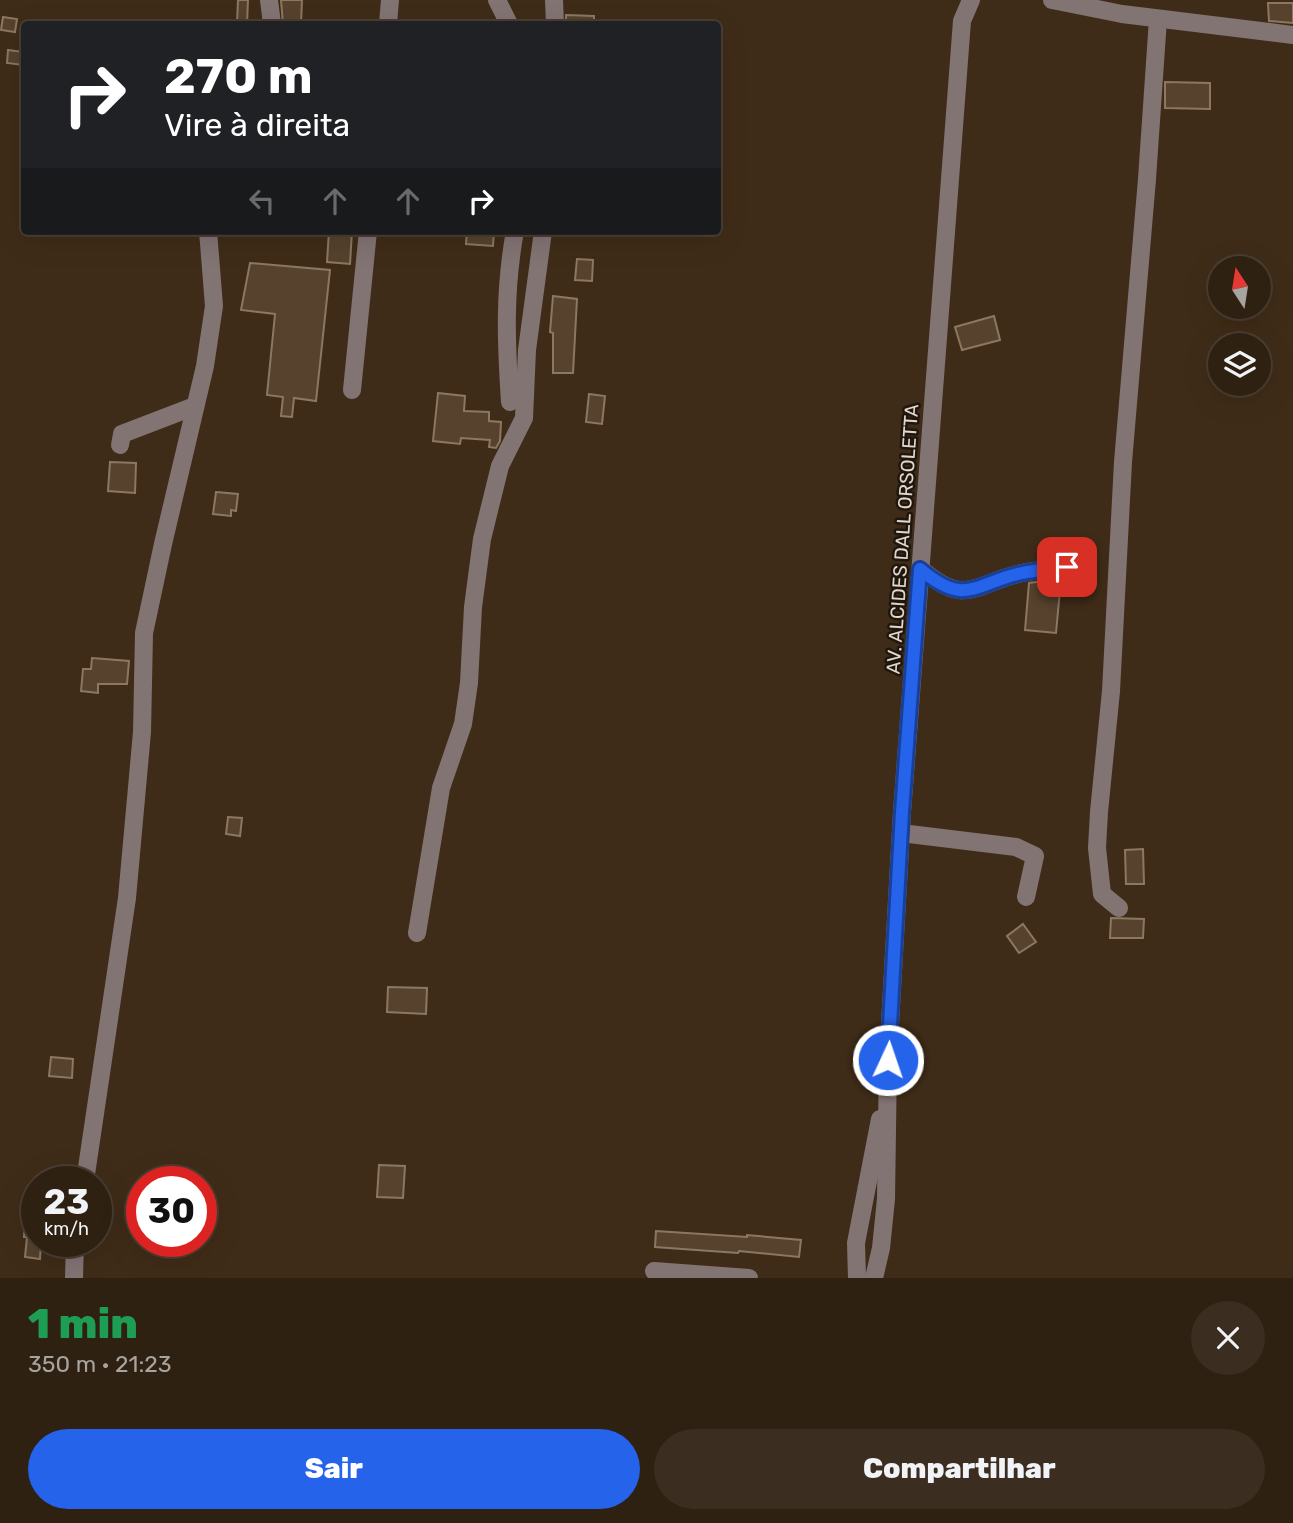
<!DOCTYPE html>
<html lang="pt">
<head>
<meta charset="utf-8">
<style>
  :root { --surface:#2f2112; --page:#3b2e20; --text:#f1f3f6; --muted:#a7a39f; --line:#4a3e32; --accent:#2563eb }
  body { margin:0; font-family:Rubik,sans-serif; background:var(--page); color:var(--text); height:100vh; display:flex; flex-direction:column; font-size:26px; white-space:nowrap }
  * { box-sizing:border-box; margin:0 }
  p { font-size:23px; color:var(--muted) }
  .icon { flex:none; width:38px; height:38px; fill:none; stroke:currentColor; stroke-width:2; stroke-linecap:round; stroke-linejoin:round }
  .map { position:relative; height:1278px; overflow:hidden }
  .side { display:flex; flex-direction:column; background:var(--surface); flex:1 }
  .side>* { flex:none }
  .guide { position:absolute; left:21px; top:21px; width:700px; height:214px; border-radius:7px; box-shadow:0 7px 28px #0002,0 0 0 2px var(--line); background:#202124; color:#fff; overflow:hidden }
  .needle { width:46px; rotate:348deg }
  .tools { position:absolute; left:1208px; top:256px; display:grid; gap:14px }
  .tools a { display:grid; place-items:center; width:63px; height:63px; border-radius:50%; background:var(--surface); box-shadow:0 7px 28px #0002,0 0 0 2px var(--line); font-size:35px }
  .speed { position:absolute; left:21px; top:1166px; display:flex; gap:14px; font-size:35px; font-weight:700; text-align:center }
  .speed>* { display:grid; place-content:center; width:91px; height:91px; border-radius:50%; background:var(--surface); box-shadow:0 7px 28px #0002,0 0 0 2px var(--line); line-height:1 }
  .speed small { font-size:18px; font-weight:400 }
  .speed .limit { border:10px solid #d22; background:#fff; color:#111 }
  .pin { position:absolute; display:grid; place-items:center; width:60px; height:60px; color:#fff; margin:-30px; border-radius:14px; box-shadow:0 4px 10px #0006 }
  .me { position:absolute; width:77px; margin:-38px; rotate:3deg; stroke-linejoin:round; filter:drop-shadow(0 0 5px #0008) }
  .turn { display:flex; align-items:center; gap:24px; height:147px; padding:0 28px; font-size:32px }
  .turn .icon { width:91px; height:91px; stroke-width:2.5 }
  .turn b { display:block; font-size:49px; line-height:60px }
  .lanes { display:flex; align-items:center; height:66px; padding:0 28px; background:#0003; justify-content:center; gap:35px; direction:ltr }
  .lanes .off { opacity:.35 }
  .round { display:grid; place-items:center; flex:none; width:74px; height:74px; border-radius:37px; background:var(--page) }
  .headline { display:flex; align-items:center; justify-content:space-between; height:119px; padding:0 28px }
  h1 { font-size:42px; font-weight:800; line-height:52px; color:#1e9e55 }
  .cta { display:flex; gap:14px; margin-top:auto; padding:14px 28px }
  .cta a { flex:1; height:80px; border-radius:42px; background:var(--accent); color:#fff; font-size:28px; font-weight:800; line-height:80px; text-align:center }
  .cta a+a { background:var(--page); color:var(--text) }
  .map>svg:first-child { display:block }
  .building { fill:#56422d; stroke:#8d7761; stroke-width:2 }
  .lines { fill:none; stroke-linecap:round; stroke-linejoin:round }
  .minor { stroke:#837474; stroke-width:18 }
  .route-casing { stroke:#184099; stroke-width:18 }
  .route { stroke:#2563eb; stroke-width:12 }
  .labels { text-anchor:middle; stroke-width:5; stroke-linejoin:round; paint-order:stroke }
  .street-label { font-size:19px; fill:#e3d7cb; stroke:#1f160e }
</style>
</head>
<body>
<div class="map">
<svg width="1293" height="1278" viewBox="0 0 1293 1278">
  <rect width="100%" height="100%" fill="#3f2c18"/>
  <g class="building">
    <polygon points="238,0 248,0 247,24 237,24"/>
    <polygon points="281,0 302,0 301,24 283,24"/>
    <polygon points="1268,3 1293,3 1293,23 1269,21"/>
    <polygon points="566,15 594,16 594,24 566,24"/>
    <polygon points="3,17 17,19 15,32 1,30"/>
    <polygon points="8,50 24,52 23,65 7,63"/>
    <polygon points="1165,82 1210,83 1210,109 1165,108"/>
    <polygon points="329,231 352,231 350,264 327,262"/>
    <polygon points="467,231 494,231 493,246 466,244"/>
    <polygon points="577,259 593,260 592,281 575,280"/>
    <polygon points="250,263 330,270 316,401 294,398 292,417 281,416 283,397 267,395 275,314 241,310"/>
    <polygon points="553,296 577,299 573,373 553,373 553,333 550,332"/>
    <polygon points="994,316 1000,340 962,350 955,327"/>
    <polygon points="438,393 465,396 464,411 489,412 489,421 501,422 500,441 496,448 489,447 490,440 461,438 460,444 433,441"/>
    <polygon points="589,394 605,396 602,424 586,422"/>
    <polygon points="110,462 136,463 135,493 108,491"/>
    <polygon points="216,492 238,494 236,511 231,510 231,516 213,514"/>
    <polygon points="1061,579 1056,633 1025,630 1029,583"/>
    <polygon points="92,658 129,661 127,684 98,684 98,693 81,691 83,669 91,669"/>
    <polygon points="228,817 242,818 240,836 226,834"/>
    <polygon points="1143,849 1144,884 1126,884 1125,850"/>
    <polygon points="1111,918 1144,919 1143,938 1110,938"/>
    <polygon points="1023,924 1036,942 1019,953 1007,936"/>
    <polygon points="388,987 427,988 426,1014 387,1012"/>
    <polygon points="51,1057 73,1059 72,1078 49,1076"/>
    <polygon points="379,1165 405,1166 403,1198 377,1197"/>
    <polygon points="30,1211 37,1211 37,1241 41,1241 40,1259 25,1257 27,1237 24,1237 25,1221 29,1222"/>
    <polygon points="656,1231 747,1237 747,1235 801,1240 799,1257 739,1251 738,1253 655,1247"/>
  </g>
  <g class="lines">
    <g class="minor">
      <polyline points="269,0 272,24"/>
      <polyline points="497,0 509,24"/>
      <polyline points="554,0 555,24"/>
      <polyline points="1052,0 1122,14 1293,35"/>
      <polyline points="388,24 390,0"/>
      <polyline points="352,390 368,231"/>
      <path d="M 510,402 C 506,341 504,291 515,231"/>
      <polyline points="120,445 122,434 195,406"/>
      <path d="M 921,569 C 966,608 975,583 1022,573 C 1037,570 1052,569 1067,567"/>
      <polyline points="901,833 1016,847 1035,856 1026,897"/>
      <polyline points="1119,908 1102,894 1097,848 1099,812 1111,691 1123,462 1147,179 1158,19"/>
      <polyline points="417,933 441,788 463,724 469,683 473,607 482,539 500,466 524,418 527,350 543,231"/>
      <polyline points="85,1181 127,898 142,732 144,633 163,544 205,366 214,306 208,231"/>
      <polyline points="654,1271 749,1278"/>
      <polyline points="74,1278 75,1241"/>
      <polyline points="857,1278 856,1243 880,1119"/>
      <polyline points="874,1278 881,1248 886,1199 888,1060 902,812 962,21 971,0"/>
    </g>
  </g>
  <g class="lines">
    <defs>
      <path id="route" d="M 888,1060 L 902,812 L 920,569 C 966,608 975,583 1022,573 C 1037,570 1052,569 1067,567"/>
    </defs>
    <use href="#route" class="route-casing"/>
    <use href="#route" class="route"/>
  </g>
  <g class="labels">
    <g class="street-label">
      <text transform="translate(902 539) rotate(-86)" y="7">AV. ALCIDES DALL ORSOLETTA</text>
    </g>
  </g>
</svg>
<div class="tools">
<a><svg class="needle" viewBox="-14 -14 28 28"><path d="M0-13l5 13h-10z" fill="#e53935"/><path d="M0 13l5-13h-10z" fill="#a7a39f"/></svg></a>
<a><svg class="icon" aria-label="layers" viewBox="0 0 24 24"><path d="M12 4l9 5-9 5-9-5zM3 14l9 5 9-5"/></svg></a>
</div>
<div class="speed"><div>23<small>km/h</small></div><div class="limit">30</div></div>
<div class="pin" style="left:1067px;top:567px;background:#d93025"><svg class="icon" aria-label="arrive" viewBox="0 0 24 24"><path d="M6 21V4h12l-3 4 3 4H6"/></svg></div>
<svg class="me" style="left:888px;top:1060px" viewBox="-20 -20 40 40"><circle r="17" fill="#2563eb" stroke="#fff" stroke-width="3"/><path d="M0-11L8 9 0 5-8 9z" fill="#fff"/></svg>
<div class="guide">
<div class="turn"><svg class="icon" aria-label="right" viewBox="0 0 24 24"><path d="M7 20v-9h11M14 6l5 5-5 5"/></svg><div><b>270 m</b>Vire à direita</div></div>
<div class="lanes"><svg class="icon off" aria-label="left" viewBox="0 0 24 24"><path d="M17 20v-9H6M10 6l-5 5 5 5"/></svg><svg class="icon off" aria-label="ahead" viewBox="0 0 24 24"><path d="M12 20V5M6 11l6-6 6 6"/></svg><svg class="icon off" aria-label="ahead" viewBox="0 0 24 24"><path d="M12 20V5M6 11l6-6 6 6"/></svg><svg class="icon" aria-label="right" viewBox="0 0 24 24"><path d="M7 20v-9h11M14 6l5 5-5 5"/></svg></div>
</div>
</div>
<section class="side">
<div class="headline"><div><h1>1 min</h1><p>350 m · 21:23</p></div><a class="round"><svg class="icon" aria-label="close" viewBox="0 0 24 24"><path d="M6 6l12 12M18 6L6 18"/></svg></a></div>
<div class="cta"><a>Sair</a><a>Compartilhar</a></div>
</section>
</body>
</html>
